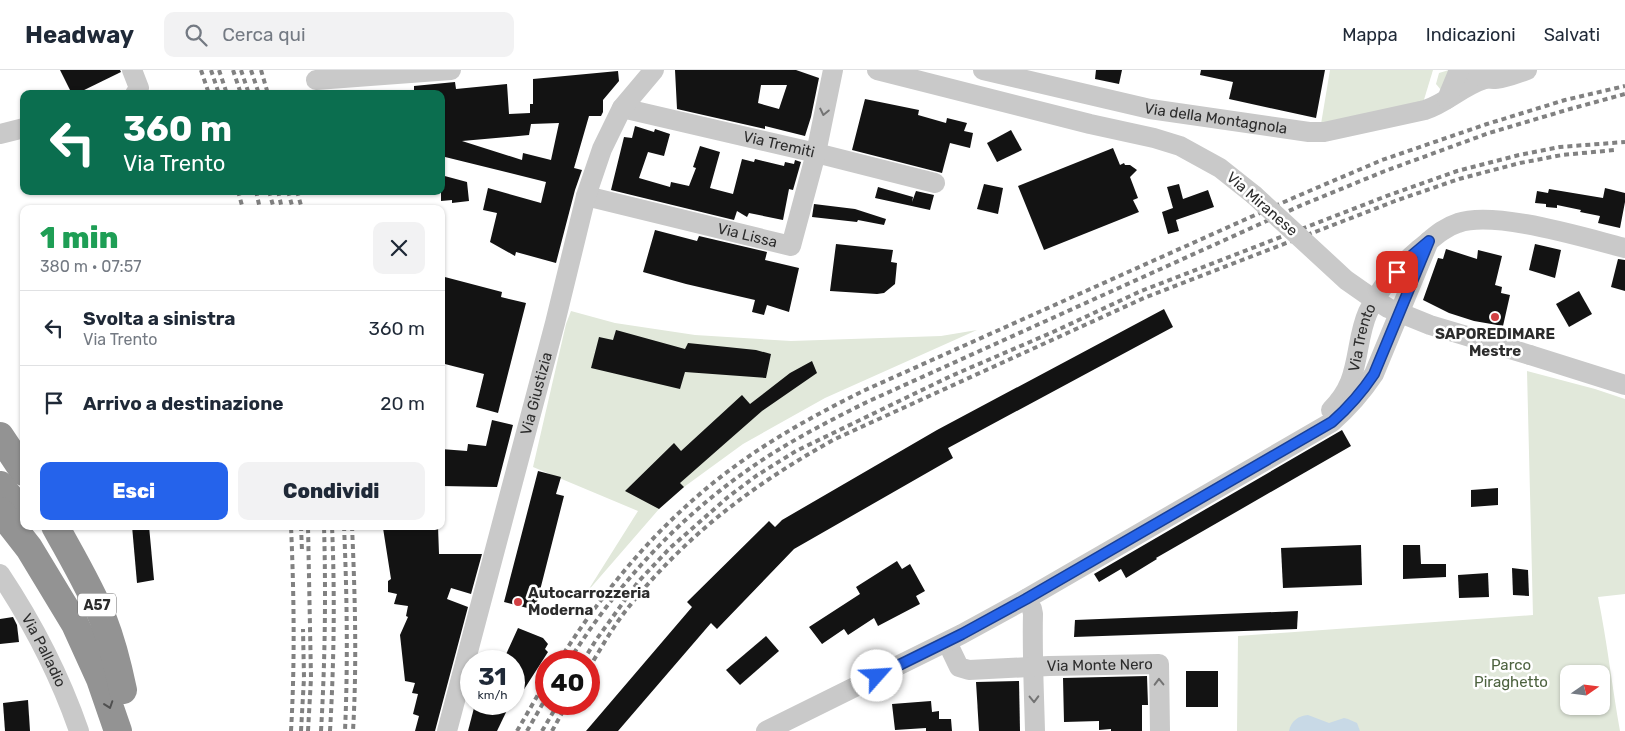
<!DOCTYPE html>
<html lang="it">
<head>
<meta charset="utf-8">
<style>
  :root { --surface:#fff; --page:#f2f2f3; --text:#1f2937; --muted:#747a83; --line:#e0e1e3; --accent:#2563eb }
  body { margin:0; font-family:Rubik,sans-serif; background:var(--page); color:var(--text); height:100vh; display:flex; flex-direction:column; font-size:19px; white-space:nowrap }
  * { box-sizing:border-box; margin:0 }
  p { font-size:16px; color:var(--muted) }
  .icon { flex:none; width:28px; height:28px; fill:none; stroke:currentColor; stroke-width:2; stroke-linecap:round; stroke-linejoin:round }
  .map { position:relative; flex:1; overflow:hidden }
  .side { position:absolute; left:20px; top:135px; width:425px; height:325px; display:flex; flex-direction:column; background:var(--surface); border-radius:10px; box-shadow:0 1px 4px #0004 }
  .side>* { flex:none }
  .guide { position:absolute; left:20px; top:20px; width:425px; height:105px; border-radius:10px; box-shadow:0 1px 4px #0004; background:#0b6e4f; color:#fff; overflow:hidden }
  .needle { width:32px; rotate:76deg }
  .fabs { position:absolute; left:1560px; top:595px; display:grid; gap:10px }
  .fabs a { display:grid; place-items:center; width:50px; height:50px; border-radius:10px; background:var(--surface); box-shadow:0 1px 4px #0004; font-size:25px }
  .speed { position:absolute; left:460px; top:580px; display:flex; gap:10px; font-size:25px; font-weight:700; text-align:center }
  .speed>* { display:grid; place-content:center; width:65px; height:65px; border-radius:50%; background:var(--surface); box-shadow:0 1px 4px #0004; line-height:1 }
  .speed small { font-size:12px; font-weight:400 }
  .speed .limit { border:8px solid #d22; background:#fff; color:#111 }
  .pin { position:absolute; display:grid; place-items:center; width:42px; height:42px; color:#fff; margin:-21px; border-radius:10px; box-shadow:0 2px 8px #0006 }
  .me { position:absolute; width:55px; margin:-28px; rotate:64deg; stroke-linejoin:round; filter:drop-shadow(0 0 4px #0008) }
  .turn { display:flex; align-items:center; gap:18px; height:105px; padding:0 20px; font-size:22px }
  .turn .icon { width:65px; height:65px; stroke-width:2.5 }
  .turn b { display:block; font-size:35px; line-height:42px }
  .round { display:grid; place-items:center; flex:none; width:52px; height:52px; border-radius:10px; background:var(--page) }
  .headline { display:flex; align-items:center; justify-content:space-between; height:85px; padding:0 20px }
  h1 { font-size:30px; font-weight:800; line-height:38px; color:#1e9e55 }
  .primary-button { display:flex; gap:10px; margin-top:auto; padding:10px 20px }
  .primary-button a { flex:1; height:58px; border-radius:10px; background:var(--accent); color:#fff; font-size:20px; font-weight:800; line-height:58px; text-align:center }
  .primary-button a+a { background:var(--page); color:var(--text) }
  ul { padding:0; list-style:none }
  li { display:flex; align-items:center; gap:15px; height:75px; padding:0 20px; border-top:1px solid var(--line) }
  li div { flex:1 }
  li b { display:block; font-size:19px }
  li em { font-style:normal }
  header { display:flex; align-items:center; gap:30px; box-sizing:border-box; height:70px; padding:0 25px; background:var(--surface); border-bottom:1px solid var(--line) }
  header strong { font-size:24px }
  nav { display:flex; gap:28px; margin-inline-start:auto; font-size:18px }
  .search { width:350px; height:45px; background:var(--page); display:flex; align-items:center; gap:12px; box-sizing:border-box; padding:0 18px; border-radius:10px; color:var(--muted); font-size:19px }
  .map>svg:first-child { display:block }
  .green { fill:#e1e8da; fill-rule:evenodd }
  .water { fill:#c8d9e6 }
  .building { fill:#131313; fill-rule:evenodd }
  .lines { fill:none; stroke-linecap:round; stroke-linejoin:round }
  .minor { stroke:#c9c9c9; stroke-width:20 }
  .highway { stroke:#939393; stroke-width:28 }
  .rail { stroke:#818181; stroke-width:4; stroke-dasharray:5 4; stroke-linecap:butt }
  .minor-bridge { stroke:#c9c9c9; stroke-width:20 }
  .oneway { stroke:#737373 }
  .oneway2 { stroke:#505050 }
  .route-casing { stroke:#184099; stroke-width:12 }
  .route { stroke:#2563eb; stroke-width:9 }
  .poi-dot { fill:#d14043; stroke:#fff; stroke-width:2 }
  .labels { text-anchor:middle; stroke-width:5; stroke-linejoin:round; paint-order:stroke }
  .shield { fill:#fff; stroke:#6b6b6b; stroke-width:1 }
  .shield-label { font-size:14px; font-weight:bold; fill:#2c2c2c }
  .street-label { font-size:15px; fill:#2c2c2c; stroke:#fff }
  .poi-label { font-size:15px; font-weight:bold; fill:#2c2c2c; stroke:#fff }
  .park-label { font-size:15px; fill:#4d623f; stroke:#fff }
</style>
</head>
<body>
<header>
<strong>Headway</strong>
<div class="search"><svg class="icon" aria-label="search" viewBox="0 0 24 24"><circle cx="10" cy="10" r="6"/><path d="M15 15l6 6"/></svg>Cerca qui</div>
<nav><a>Mappa</a><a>Indicazioni</a><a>Salvati</a></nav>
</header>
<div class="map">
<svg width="1625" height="661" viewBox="0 0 1625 661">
  <rect width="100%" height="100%" fill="#fff"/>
  <g class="green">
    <polygon points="1330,0 1433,0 1423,33 1321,54"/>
    <polygon points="1449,0 1441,20 1436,14 1439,3"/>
    <polygon points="571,241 615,253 695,265 791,271 941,266 977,260 825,328 743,374 684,417 659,439 587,522 638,441 533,397 566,254"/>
    <path d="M 1527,301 L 1595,319 L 1625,329 L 1625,524 L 1598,527 C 1607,571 1612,616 1620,661 L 1237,661 L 1238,566 L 1533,545 ZM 1569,604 L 1601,604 L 1601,636 L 1569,636 Z"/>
  </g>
  <path class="water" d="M 1308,645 L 1329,653 L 1344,648 L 1348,649 L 1357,653 L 1360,661 L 1289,661 C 1291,651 1298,646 1308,645 Z"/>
  <g class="building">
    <polygon points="60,0 120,0 121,2 76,24 72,24"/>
    <path d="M 675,0 L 796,0 L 819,8 L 811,47 L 805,66 L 765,56 L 765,59 L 677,39 ZM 761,15 L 787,15 L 779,39 L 758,33 Z"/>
    <polygon points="1096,0 1122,0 1119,14 1095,9"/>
    <polygon points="1201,0 1325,0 1316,48 1229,29 1233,12 1200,5"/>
    <path d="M 618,1 L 619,11 L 603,30 L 603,42 L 601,46 L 589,46 L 574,98 L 582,100 L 575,120 L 556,193 L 516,182 L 515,186 L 490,172 L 497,143 L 483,140 L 488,118 L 541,133 L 546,112 L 441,86 L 441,24 L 414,24 L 414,16 L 455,12 L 456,19 L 507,14 L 509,44 L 530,43 L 530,34 L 533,34 L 533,9 ZM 559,53 L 551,90 L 523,83 L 522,90 L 462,71 L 529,65 L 531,54 Z"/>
    <polygon points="865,29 919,40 918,45 946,53 947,48 967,53 964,61 973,63 970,78 950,73 942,103 852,80"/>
    <polygon points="635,56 654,62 655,59 670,64 664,86 648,82 639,108 670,117 671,112 689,116 696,98 693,97 700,76 720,82 710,118 733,124 742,89 754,92 755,89 784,96 785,92 794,94 795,90 801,92 793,120 789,119 783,150 749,143 747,147 737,141 734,150 611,120 624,67 632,68"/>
    <polygon points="1011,60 1022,80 997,92 987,73"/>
    <polygon points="1113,78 1120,95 1124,93 1125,95 1130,95 1137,100 1130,107 1138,128 1133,130 1139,142 1044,180 1018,116"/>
    <polygon points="441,105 467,112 469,131 452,133 452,130 441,131"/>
    <polygon points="984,114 1003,118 998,144 977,139"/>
    <polygon points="1179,114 1183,129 1208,120 1214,137 1176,150 1179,161 1168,164 1162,142 1173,138 1167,117"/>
    <polygon points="878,117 913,127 912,132 916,121 934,125 930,140 875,128"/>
    <polygon points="1605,118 1625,123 1625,132 1620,158 1598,153 1600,146 1580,142 1581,140 1557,135 1557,138 1546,137 1546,134 1535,133 1537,121 1548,123 1549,119 1603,128"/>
    <polygon points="814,134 855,139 886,149 884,155 858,150 857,152 812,147"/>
    <polygon points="655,160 697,171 699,166 767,182 765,190 799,198 789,242 767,235 764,245 752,242 755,230 686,214 643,202"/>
    <polygon points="836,174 893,180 891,192 897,193 895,214 884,223 877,224 830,221"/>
    <polygon points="1535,174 1561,180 1555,208 1529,200"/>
    <polygon points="1446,179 1477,189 1478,180 1502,186 1495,215 1502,217 1501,223 1510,225 1503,256 1474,251 1449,243 1423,230 1438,188 1443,189"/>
    <polygon points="1618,189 1625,190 1625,221 1611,217"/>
    <polygon points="441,206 502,222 501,227 526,233 498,343 476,337 484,304 441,293"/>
    <polygon points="1579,221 1592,244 1569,257 1556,234"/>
    <polygon points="1164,239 1173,257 948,378 953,388 794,479 717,559 711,553 618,661 586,661 692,537 687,532 769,451 775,457 782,450 937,360"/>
    <polygon points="616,260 685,279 688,273 756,280 771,284 766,308 685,302 680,319 591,298 599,267 613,270"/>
    <polygon points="812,291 817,303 762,341 680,413 684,417 659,439 625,421 674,373 681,381 742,325 750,334 790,303"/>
    <polygon points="492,350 513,355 497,417 441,416 441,379 467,381 468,374 486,376"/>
    <polygon points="1342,360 1351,376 1156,488 1157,489 1126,508 1121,499 1099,512 1094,504"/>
    <polygon points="538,401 561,407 556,424 564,426 535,540 504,532"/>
    <polygon points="1498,418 1498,435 1471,437 1471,420"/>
    <polygon points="132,456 149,456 154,510 137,513"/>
    <polygon points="394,456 438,456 439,484 482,484 471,524 451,518 447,529 468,537 435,661 415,661 419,646 413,644 418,624 412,623 415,613 405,611 400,565 408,547 406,546 408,536 394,534 397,524 388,522 388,511 391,509 383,458"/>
    <polygon points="1361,475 1362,515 1283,518 1281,478"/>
    <polygon points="1403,475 1420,475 1421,494 1446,494 1446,507 1403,509"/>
    <polygon points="897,491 902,499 910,494 925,521 916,526 920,534 878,556 874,548 848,565 844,559 822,574 809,557 860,524 856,517"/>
    <polygon points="1512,498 1528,500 1529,526 1513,525"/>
    <polygon points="1488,503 1489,527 1459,528 1458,505"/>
    <polygon points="1298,541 1297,559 1074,567 1075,550"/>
    <polygon points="13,547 17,555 19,572 0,574 0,549"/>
    <polygon points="518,558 543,568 548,574 545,579 548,582 514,635 514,591 503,591"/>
    <polygon points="766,566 779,581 740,615 726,600"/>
    <rect x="1186" y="601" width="32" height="36"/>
    <polygon points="1147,606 1148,635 1142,635 1142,661 1111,661 1111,659 1099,660 1099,651 1064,652 1063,608"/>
    <polygon points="1019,611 1020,661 979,661 976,612"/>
    <polygon points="28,630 30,661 5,661 3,633"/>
    <polygon points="931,631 932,642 939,641 939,649 951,649 952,661 926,661 926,658 895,660 892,634"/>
    <polygon points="475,634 510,634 497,661 468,661"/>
  </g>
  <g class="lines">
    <g class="minor">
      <polyline points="132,0 139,18 135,24"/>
      <polyline points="877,0 1090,54 1154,68 1180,76 1220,98 1254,125"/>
      <path id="s1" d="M 983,0 L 1150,39 L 1309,62 L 1324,62 L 1425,40 C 1447,33 1462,16 1485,9"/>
      <path d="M 1475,3 C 1492,15 1509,6 1527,0"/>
      <polyline points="316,10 451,0"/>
      <polyline points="1447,29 1459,0"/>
      <path id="s2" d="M 622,38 L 816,83 L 935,113"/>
      <polyline points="0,64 24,58"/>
      <path id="s3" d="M 586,126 L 791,176 L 816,83 L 833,0"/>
      <polyline points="1530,285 1625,315"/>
      <path id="s4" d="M 1331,340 C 1339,332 1346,322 1350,312 C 1359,289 1358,264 1368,242 C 1379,219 1398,197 1418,180 C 1431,170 1442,158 1458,153 C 1495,140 1585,168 1625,178"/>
      <path id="s5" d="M 0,504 C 32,552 60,606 79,661"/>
      <path d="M 1026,529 L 1032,539 L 1033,544 C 1032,583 1034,622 1035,661"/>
      <path id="s6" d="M 947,572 L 959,597 L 969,600 L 1049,596 L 1159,594 L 1160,661"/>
      <path id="s7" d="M 447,661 L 555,253 L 586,126 L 602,79 L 622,38 L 654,0"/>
      <path d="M 766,661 L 962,564 L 1026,529 L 1332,352 C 1349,337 1362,322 1374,304 L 1429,171"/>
    </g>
    <g class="highway">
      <polyline points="0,366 24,402"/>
      <polyline points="0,415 24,445"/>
      <polyline points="0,441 29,478 75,554 100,609 118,661"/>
      <path d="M 55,456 C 72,487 90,517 103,549 C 112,572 118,596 123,620"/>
    </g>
    <g class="rail">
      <polyline points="201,0 209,24"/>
      <polyline points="211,0 219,24"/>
      <polyline points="219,0 227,24"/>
      <polyline points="233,0 241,24"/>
      <polyline points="241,0 249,24"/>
      <polyline points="251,0 259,24"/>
      <polyline points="261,0 268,24"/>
      <polyline points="238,121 243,139"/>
      <polyline points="256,121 260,139"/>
      <polyline points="269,121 274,139"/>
      <polyline points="278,121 282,139"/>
      <polyline points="288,121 293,139"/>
      <polyline points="297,121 302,139"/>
      <polyline points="301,456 302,481"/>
      <path d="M 344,456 C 347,525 348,593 345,661"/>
      <path d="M 352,456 C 355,525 357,593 353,661"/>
      <path d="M 559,591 C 608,513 669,442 745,389 C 782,363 823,341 863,321 L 1293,128 L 1382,90 L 1487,54 L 1565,30 L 1625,16"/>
      <path d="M 569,591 C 616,516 676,450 749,399 C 786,373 827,352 867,332 L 1302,135 L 1385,101 L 1489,63 L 1570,39 L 1625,24"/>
      <polyline points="583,591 596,570 638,512 670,478 728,427 756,406 796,381 951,306 1053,262 1141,221 1392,124 1457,101 1519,85 1560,77 1625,72"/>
      <path d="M 589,598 C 600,580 611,560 624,543 C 683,467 752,415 835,369 L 1144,228 L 1395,131 L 1459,109 L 1520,93 L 1562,85 L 1615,80"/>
      <path d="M 291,661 C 295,593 294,525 291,456"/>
      <polyline points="301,661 304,608 303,559"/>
      <polyline points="308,661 311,608 308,456"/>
      <path d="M 321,661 C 325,593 326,525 324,456"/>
      <path d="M 330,661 C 334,593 335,525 332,456"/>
      <polyline points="517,661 546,611"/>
      <polyline points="527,661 546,628"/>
      <polyline points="542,661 558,634"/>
      <polyline points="552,661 567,634"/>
    </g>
    <polyline class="minor-bridge" points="1254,125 1346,210 1366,224 1388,238 1430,255 1530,285"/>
  </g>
  <defs><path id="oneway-chevron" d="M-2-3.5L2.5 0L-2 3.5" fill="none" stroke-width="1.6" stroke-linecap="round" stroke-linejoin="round" transform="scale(1.25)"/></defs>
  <g class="oneway">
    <use href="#oneway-chevron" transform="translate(824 42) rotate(102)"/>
    <use href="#oneway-chevron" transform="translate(1159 612) rotate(-91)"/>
    <use href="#oneway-chevron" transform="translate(1034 629) rotate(89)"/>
  </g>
  <use class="oneway2" href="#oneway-chevron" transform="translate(109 635) rotate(71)"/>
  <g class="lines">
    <defs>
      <path id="route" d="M 877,606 L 962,564 L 1026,529 L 1332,352 C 1349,337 1362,322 1374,304 L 1429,171 L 1410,187 L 1397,202"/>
    </defs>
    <use href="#route" class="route-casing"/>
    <use href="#route" class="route"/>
  </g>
  <g class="poi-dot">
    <circle cx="1495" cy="247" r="5"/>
    <circle cx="518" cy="532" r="5"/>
  </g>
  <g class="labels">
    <rect class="shield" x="78" y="523.5" width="38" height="23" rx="4"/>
    <g class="shield-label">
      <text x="97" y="540">A57</text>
    </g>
    <g class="street-label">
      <text dy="5" stroke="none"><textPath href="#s1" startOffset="238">Via della Montagnola</textPath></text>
      <text dy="5" stroke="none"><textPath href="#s2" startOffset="161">Via Tremiti</textPath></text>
      <text transform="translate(1262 134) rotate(41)" y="5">Via Miranese</text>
      <text dy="5" stroke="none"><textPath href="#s3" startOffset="166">Via Lissa</textPath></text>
      <text dy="5" stroke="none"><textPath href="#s4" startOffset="80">Via Trento</textPath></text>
      <text dy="5" stroke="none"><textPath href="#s7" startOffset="349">Via Giustizia</textPath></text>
      <text dy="5" stroke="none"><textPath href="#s5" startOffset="88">Via Palladio</textPath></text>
      <text dy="5" stroke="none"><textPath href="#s6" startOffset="169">Via Monte Nero</textPath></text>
    </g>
    <g class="poi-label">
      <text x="1495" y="269">SAPOREDIMARE<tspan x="1495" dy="17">Mestre</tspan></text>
      <text x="528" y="528" text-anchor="start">Autocarrozzeria<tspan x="528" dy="17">Moderna</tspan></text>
    </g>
    <g class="park-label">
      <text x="1511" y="600">Parco<tspan x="1511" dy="17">Piraghetto</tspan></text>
    </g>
  </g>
</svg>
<div class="fabs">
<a><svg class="needle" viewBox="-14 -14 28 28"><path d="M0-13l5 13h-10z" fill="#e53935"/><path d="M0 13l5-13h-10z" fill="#747a83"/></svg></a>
</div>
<div class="speed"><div>31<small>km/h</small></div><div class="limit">40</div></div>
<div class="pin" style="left:1397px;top:202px;background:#d93025"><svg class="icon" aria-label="arrive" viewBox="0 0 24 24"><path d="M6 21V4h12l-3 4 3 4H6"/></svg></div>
<svg class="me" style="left:877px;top:606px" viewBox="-20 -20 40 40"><circle r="19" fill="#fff"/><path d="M0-13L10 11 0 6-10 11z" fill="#2563eb"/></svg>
<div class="guide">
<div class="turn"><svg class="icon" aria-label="left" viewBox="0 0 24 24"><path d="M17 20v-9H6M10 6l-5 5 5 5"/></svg><div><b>360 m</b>Via Trento</div></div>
</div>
<section class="side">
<div class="headline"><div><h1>1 min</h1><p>380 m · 07:57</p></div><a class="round"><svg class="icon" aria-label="close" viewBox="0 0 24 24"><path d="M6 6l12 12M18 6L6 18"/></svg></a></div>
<ul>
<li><svg class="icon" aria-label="left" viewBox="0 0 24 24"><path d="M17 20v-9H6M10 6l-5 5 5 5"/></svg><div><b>Svolta a sinistra</b><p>Via Trento</p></div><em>360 m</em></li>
<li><svg class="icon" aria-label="arrive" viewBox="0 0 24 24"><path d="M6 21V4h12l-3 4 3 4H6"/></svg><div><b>Arrivo a destinazione</b></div><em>20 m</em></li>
</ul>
<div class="primary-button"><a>Esci</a><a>Condividi</a></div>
</section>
</div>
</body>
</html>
